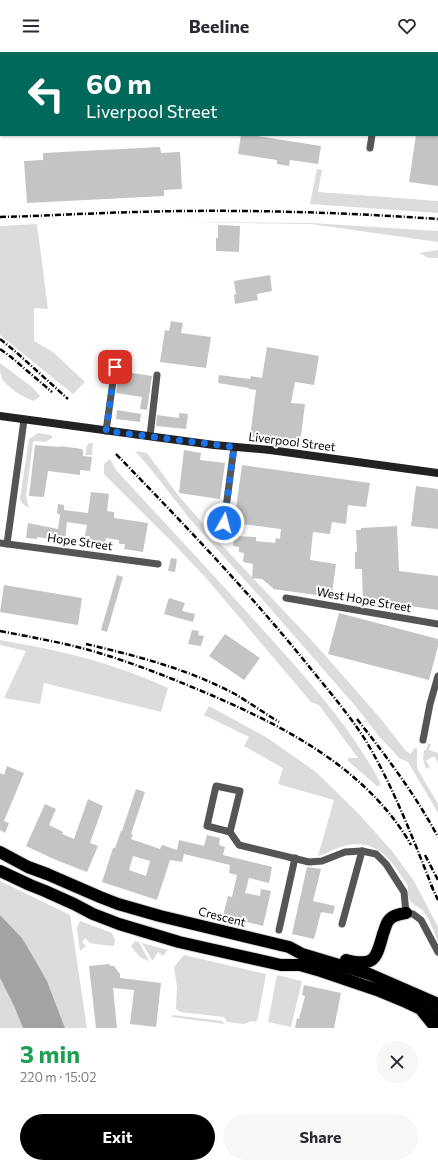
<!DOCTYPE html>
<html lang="en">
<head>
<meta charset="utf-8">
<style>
  :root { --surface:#fff; --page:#f7f7f7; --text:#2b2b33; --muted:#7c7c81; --accent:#000 }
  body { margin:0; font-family:Commissioner,sans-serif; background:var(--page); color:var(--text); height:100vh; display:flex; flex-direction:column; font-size:15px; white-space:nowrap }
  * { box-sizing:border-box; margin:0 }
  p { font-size:13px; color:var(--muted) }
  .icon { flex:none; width:22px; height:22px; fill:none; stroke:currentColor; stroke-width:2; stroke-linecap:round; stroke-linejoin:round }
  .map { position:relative; height:976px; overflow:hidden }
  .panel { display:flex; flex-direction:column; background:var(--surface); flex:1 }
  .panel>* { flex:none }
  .guide { position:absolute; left:0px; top:0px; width:438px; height:84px; box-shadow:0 1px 3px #0004; background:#00695c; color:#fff; overflow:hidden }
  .pin { position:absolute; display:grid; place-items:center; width:34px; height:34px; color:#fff; margin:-17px; border-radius:8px; box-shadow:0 2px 6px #0006 }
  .me { position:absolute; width:44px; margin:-22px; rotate:7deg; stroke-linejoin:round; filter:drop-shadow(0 0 3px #0008) }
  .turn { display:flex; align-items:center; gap:14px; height:84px; padding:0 20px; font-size:18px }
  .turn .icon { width:52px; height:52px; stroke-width:2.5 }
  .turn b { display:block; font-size:28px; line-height:34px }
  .round { display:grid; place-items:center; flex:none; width:42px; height:42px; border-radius:21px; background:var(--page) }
  .summary { display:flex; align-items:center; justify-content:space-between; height:68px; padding:0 20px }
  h1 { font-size:24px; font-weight:700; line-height:30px; color:#1e9e55 }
  .action { display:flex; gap:8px; margin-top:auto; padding:8px 20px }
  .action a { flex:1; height:46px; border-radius:24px; background:var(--accent); color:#fff; font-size:16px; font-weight:700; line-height:46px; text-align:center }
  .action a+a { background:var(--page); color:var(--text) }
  header { display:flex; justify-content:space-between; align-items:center; height:52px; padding:0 20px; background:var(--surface); font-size:18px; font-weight:700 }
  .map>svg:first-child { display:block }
  .green { fill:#dcdcdc }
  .water { fill:#a3a3a3 }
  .building { fill:#c4c4c4; fill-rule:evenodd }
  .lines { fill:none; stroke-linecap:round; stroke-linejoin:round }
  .highway-casing { stroke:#dbdbdb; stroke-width:14 }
  .street { stroke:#555; stroke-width:7 }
  .secondary { stroke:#222; stroke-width:8 }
  .highway { stroke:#000; stroke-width:12 }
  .rail { stroke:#000; stroke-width:2.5; stroke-dasharray:6 2 1 2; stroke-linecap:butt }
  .route { stroke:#1a73e8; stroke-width:7; stroke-dasharray:0 12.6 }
  .labels { text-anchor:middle; stroke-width:4; stroke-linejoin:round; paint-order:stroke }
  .street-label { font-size:12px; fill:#000; stroke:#fff }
</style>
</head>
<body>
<header><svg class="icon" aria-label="menu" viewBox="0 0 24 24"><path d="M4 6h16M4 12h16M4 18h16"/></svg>Beeline<svg class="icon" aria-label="heart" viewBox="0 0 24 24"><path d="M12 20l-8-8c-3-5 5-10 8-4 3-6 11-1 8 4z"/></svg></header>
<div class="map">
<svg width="438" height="976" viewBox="0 0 438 976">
  <rect width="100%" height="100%" fill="#fff"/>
  <g class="green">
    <polygon points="317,117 322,118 318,140 438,149 438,161 310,152"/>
    <polygon points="173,170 311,171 438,179 438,190 311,172"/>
    <polygon points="37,172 48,257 34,256 34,289 53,300 85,330 73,342 0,283 0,174"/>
    <polygon points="438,198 438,206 429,206 419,201"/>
    <path d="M 0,311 L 32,335 L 40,344 L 34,349 C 24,346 4,334 1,324 C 0,320 0,315 0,311 Z"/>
    <path d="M 38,381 L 51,383 L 53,385 L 46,390 L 35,389 L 33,390 L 26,444 C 28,449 26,450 30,456 C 25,454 22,452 20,447 L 29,387 Z"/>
    <polygon points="89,391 93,391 92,403 85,403 87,394"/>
    <polygon points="135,399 147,401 178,443 217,488 316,593 381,667 405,698 410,702 413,699 414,696 417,696 417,716 438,752 438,761 408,710 399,706 377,682 357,656 269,555 189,466 150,416"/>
    <path d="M 110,407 L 116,418 C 166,472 216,526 266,581 C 308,628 352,676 381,732 L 378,735 L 347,708 L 349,706 L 358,706 L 319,653 L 311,650 L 206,526 L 171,489 L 104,422 L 104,412 Z"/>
    <path d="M 0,588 C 40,595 81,603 120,617 C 136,622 152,629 168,636 L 161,660 L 44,631 L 40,652 L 4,646 L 26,599 L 0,593 Z"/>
    <path d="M 209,654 L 266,685 L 316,720 L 358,761 L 392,799 L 414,829 L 438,875 L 438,890 C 434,879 430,868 423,859 C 420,855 412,853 409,847 C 407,842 409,837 407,832 C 404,828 401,824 398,819 C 384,799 370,788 344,794 C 335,796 327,802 318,804 L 334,748 L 278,732 L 283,716 L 244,694 L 249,685 L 204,663 Z"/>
    <polygon points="428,692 431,692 429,698 438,701 438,711 434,704 426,709 430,715 426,717 423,707 424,698 426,698"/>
    <polygon points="0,829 70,863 87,976 65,976 47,929 22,886 0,863"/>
    <polygon points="80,869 112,881 115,888 114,894 94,892 90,891 85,886 82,890 86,894 80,899 77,876"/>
    <path d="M 135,889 L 139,890 L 149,909 C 141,907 136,901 131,894 Z"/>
    <polygon points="142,891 168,898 163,904 158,900 153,908 152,908"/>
    <polygon points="184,903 266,922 258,966 256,970 252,969 244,972 227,970 224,965 180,960 176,957 176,955 177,935 174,915"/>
    <polygon points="277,923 302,929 291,975 268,970"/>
    <polygon points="0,926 14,954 23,976 0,976"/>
    <polygon points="172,963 222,969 225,972 172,965"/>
  </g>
  <polygon class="water" points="0,863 22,886 35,908 47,929 65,976 23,976 14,954 0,926"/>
  <g class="building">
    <polygon points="241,83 250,83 321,94 318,112 290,108 289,114 277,112 277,108 238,102"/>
    <polygon points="416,83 438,83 438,134 409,130"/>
    <polygon points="160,95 161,101 180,100 182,137 164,138 164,144 27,151 24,109 43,108 43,101"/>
    <polygon points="218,173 240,174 239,200 216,199 216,186 218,186"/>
    <polygon points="270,223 272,239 257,242 258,248 235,252 234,243 236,242 234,229"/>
    <polygon points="171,269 183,271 181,281 211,285 206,316 160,310 165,278 169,279"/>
    <polygon points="267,295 319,304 314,333 295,330 291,351 305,352 300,391 250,385 256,338 249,337 249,336 218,331 219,323 250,327 251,324 262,326"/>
    <polygon points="119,319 152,324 147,358 140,357 142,345 116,341"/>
    <polygon points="117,358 141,362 140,370 116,367"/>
    <polygon points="179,361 188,362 186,377 156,374 157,363 179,366"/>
    <polygon points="35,393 60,395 60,394 82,397 82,398 83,398 83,404 92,405 90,419 80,418 80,423 48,419 44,445 29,444"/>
    <polygon points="184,398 201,401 200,408 225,411 220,447 179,441"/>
    <polygon points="242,413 370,431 366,455 348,453 346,472 332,470 330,482 313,480 310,508 336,512 332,541 325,541 324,544 273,537 273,536 262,527 252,526 253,512 243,510 244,501 239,500 239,495 233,494 234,484 256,485 256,489 275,491 276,486 280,487 281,477 234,471"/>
    <polygon points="416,434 438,437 438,477 411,474"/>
    <polygon points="91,440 109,442 107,459 114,460 114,466 148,471 143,500 124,497 125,492 119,492 119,488 106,486 105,492 89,490 90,484 85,484 87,473 67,470 65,489 37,485 37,487 26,486 28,471 58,477 60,462 57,462 58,452 64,453 64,458 88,461"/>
    <polygon points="397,474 399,519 438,524 438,558 403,553 380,554 363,552 362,517 355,517 355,500 357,500 356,478 361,478 361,476"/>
    <polygon points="171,506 177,507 175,520 168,519"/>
    <polygon points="117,523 123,525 107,580 101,578"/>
    <polygon points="4,533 82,546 78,573 0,560"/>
    <polygon points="169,546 185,551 182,559 195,562 193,570 164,562"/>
    <polygon points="339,561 438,587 438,594 429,628 328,602"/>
    <polygon points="192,578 199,579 198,583 204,584 201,594 188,592"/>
    <polygon points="225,582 260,606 244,628 209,604"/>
    <polygon points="7,714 24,721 4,769 9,771 5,781 0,778 0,721 4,723"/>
    <path d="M 136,737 L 145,740 L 131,782 L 133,783 L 131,787 L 160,797 L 162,793 L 177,798 L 179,788 L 204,794 L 207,783 L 220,786 L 219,793 L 225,795 L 223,803 L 272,815 L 269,831 L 249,826 L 245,841 L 260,844 L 261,837 L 271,839 L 263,874 L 223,864 L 228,844 L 232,845 L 237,823 L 229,821 L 230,813 L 184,802 L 182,810 L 170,808 L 157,848 L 102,830 L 113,796 L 115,796 L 121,779 L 122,779 ZM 133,804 L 150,809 L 146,824 L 129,818 Z"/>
    <polygon points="88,747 103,754 90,791 98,794 87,820 56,808 26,794 45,752 56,757 49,773 63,780 62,782 74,787"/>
    <polygon points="307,815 321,817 313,849 335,854 333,862 321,860 314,887 292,882"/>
    <polygon points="110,912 110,914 114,914 120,922 120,926 161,931 156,975 130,972 134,938 113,936 117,976 96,976 89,914"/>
    <polygon points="304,933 341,941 334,976 295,976 297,966 299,967 305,944 302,943"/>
  </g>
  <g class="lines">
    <defs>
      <g id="highway">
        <polyline points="0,800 28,815 47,822 100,845 118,852 160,864 289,895 302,902 369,922 438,952"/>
        <polyline points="0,819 30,833 45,839 74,852 93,862 119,872 179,890 281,913 300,913 321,919 377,938 406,950 438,965"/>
        <path d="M 346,908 C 375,915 376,907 383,882 C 385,877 386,871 389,868 C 393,863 400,862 406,861"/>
        <polyline points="423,960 436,976"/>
      </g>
    </defs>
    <use href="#highway" class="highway-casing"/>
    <g class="street">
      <polyline points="78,1 78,0"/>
      <polyline points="383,1 384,0"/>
      <polyline points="0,51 1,51"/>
      <polyline points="370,96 372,83"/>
      <polyline points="106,379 115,315"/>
      <polyline points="150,384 157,323"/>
      <polyline points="224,471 234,395"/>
      <polyline points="0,491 158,512"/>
      <polyline points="7,492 24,368"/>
      <polyline points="286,546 438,572"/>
      <polyline points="423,688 430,652 438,624"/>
      <polygon points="216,734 240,739 230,780 207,774"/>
      <polyline points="230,780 239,793 309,810 322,809 345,800 362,799 376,802 386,812 404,840 406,861 413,862 421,868 438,900"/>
      <polyline points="342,872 362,799"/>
      <polyline points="279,878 295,806"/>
    </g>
    <polyline class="secondary" points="0,364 214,393 270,398 438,421"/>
    <use href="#highway" class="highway"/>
    <g class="rail">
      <path d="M 0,165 C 45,164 91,161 136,160 C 237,157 337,160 438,167"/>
      <polyline points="0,287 16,300 68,347"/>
      <polyline points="0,297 11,305 52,340"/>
      <path d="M 116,402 C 182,470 248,539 307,612 C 327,637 349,662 366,689 C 394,736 413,787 433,837"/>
      <path d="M 0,579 C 30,585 60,590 89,598 C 131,610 171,626 211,643 C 276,671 343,705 389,761 C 397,771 405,782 411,793"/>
      <path d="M 86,592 C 137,604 188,617 235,642 C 250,651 264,661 279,670"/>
      <path d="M 357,667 C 386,704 415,742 438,785"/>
      <polyline points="425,803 438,828"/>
      <polyline points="431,833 438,848"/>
    </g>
  </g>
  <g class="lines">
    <polyline class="route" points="115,315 106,379 234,395 224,471"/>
  </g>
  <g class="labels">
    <g class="street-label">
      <text transform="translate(292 390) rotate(7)" y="4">Liverpool Street</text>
      <text transform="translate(80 490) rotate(8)" y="4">Hope Street</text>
      <text transform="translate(364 548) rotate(10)" y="4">West Hope Street</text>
      <text transform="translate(222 865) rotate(14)" y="4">Crescent</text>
    </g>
  </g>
</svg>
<div class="pin" style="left:115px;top:315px;background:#d93025"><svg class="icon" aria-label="arrive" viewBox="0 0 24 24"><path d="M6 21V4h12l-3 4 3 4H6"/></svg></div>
<svg class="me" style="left:224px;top:471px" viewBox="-20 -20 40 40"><circle r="17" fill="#1a73e8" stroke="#fff" stroke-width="3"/><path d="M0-11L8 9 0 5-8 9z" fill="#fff"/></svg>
<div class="guide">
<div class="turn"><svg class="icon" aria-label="left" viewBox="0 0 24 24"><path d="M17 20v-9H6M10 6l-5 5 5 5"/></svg><div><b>60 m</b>Liverpool Street</div></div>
</div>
</div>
<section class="panel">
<div class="summary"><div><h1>3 min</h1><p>220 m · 15:02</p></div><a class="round"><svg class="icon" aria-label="close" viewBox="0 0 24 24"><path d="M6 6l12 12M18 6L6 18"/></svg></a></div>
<div class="action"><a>Exit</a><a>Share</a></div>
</section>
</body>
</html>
